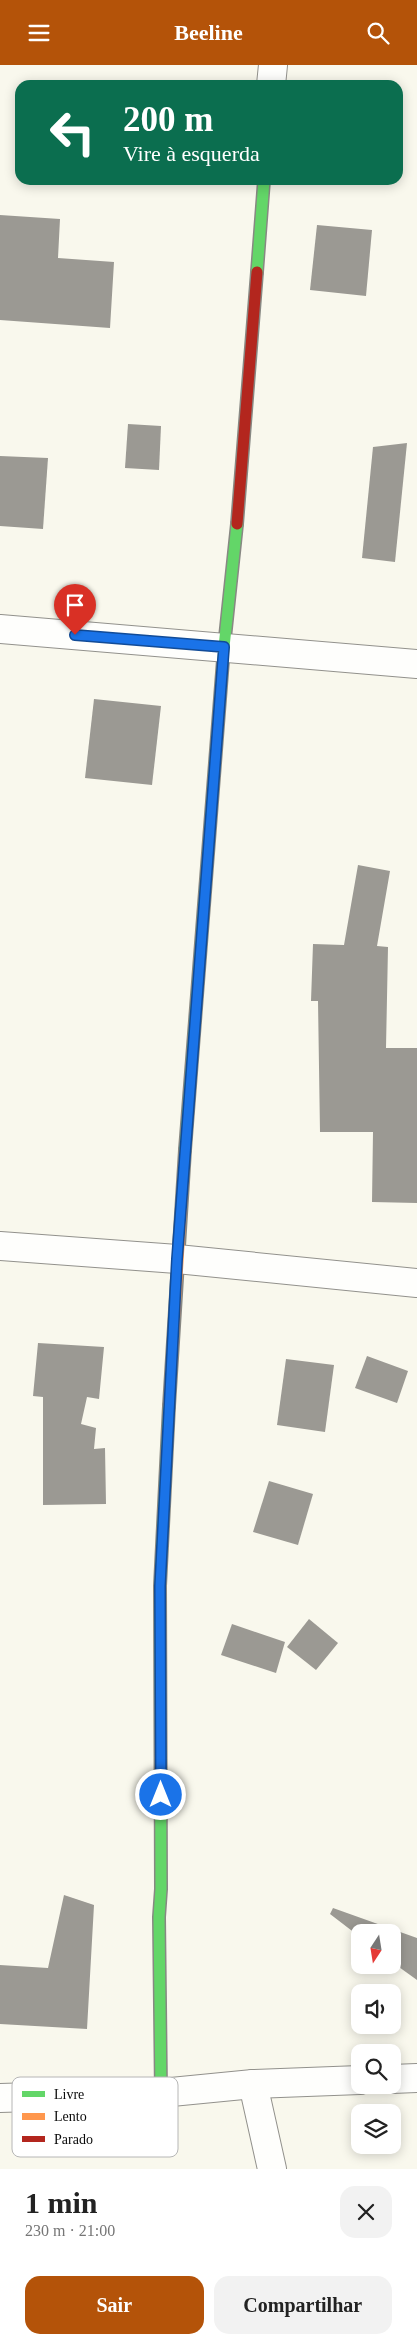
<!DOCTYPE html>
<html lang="pt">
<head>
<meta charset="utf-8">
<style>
  :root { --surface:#fff; --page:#f2f2f2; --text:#222; --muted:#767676; --accent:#b45309 }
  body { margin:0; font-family:Georgia,serif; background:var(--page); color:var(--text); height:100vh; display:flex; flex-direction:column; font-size:19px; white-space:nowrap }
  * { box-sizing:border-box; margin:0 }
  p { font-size:16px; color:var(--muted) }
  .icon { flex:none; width:28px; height:28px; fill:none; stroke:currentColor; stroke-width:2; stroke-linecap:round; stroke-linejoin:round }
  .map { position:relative; height:2104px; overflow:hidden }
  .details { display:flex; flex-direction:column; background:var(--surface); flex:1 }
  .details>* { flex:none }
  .hud { position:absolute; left:15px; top:15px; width:388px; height:105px; border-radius:15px; box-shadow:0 2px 12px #0003; background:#0b6e4f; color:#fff; overflow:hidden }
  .needle { width:32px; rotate:192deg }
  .fabs { position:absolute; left:351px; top:1859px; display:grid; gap:10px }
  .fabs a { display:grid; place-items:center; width:50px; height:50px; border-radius:10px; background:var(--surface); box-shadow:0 2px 12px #0003; font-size:25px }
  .pin { position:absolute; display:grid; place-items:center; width:42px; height:42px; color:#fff; margin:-51px -21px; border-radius:50% 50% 50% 0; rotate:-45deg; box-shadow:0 0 5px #0007 }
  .pin .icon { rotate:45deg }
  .me { position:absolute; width:55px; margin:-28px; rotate:0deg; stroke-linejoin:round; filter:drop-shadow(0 0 4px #0008) }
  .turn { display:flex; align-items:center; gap:18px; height:105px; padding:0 25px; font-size:22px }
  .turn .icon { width:65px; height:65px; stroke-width:2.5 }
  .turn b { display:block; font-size:35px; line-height:42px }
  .round { display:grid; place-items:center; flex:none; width:52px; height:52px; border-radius:15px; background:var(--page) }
  .head { display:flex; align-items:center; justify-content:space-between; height:85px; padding:0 25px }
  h1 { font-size:30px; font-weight:600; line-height:38px }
  .action { display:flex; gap:10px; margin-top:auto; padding:10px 25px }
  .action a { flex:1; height:58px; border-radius:15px; background:var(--accent); color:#fff; font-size:20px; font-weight:600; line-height:58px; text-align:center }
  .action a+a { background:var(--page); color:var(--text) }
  header { display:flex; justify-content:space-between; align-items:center; height:65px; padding:0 25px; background:var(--accent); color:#fff; font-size:22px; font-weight:600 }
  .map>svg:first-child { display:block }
  .building { fill:#9b9993 }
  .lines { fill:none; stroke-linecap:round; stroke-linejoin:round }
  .street-casing { stroke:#92918c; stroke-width:30 }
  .fast-casing { stroke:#888883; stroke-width:14 }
  .slow-casing { stroke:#888883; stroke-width:14 }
  .jam-casing { stroke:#888883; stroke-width:14 }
  .street { stroke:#fefefc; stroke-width:28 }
  .fast { stroke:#63d668; stroke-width:11 }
  .slow { stroke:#ff974d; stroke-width:11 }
  .jam { stroke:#b3261e; stroke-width:11 }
  .route-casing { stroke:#114b97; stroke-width:12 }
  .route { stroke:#1a73e8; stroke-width:9 }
  .key { fill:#fff; stroke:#b6b6b6; stroke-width:1 }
  .key-label { font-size:14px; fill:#0a0a0a }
</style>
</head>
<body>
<header><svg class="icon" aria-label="menu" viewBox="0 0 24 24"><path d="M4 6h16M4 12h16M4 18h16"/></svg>Beeline<svg class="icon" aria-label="search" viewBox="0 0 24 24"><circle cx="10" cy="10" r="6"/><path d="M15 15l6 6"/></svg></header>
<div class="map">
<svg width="417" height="2104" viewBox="0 0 417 2104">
  <rect width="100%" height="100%" fill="#f9f8ed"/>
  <g class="building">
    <polygon points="0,150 60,154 58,193 114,197 110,263 0,255"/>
    <polygon points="317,160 372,165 366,231 310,225"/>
    <polygon points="128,359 161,361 159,405 125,403"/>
    <polygon points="407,378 395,497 362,493 373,382"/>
    <polygon points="0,391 48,393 43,464 0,461"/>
    <polygon points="94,634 161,641 152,720 85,713"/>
    <polygon points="358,800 390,806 377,881 388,882 386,983 417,983 417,1138 372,1137 373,1067 320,1067 318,936 311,936 313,879 344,880"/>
    <polygon points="38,1278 104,1282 99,1334 87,1332 81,1359 96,1363 94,1384 105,1383 106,1439 43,1440 43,1332 33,1331"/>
    <polygon points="367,1291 408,1306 397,1338 355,1323"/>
    <polygon points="286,1294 334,1300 325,1367 277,1360"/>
    <polygon points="269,1416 313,1429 298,1480 253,1467"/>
    <polygon points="309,1554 338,1578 316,1605 287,1582"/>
    <polygon points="232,1559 285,1577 276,1608 221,1590"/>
    <polygon points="64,1830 94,1840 87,1964 0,1959 0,1900 48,1903"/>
    <polygon points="333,1843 417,1873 417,1915 392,1897 392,1868 360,1868 360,1872 330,1849"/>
  </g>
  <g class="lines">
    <defs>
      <g id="street">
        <polyline points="271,20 273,0"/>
        <polyline points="0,564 417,599"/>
        <polyline points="0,1181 177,1194 417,1218"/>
        <polyline points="392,2014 417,2013"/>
        <polyline points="253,2019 272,2104"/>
        <polyline points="0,2033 161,2028 253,2019 360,2015"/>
      </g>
      <g id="fast">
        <polyline points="257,207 264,115"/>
        <polyline points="185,1085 224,582 237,459"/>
        <polyline points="161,2028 159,1852 161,1824 160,1521 169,1341"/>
      </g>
      <polyline id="slow" points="169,1341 185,1085"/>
      <polyline id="jam" points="237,459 257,207"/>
    </defs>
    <use href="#street" class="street-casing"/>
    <use href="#fast" class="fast-casing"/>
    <use href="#slow" class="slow-casing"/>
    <use href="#jam" class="jam-casing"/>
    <use href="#street" class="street"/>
    <use href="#fast" class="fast"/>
    <use href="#slow" class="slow"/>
    <use href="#jam" class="jam"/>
  </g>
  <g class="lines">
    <defs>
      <polyline id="route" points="75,570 224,582 177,1194 160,1521 161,1730"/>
    </defs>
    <use href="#route" class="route-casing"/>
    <use href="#route" class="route"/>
  </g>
  <rect x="12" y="2012" width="166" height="80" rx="8" class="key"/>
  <rect x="22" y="2026" width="23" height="6" fill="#63d668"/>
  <rect x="22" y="2048" width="23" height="7" fill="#ff974d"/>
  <rect x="22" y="2071" width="23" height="6" fill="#b3261e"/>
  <g class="key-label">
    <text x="54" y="2034">Livre</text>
    <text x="54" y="2056">Lento</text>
    <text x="54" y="2079">Parado</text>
  </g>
</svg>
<div class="fabs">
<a><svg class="needle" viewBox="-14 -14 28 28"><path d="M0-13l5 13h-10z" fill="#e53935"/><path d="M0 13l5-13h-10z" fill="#767676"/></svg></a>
<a><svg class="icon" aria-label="sound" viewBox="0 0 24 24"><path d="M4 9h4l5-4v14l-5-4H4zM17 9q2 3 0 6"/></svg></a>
<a><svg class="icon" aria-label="search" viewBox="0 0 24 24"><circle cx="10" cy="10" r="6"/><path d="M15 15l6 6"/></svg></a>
<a><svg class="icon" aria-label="layers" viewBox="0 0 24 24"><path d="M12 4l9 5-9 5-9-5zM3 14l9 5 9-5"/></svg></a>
</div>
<div class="pin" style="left:75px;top:570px;background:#d93025"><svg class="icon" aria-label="arrive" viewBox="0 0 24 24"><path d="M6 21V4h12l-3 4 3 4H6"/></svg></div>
<svg class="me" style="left:161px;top:1730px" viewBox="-20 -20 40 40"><circle r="17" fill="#1a73e8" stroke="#fff" stroke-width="3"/><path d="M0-11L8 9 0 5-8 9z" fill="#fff"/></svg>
<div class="hud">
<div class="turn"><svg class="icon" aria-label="left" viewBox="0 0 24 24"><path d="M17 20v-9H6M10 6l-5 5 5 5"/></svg><div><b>200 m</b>Vire à esquerda</div></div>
</div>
</div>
<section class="details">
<div class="head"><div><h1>1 min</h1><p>230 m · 21:00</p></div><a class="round"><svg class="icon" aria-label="close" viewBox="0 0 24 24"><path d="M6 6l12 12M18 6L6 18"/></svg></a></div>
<div class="action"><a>Sair</a><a>Compartilhar</a></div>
</section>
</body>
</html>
